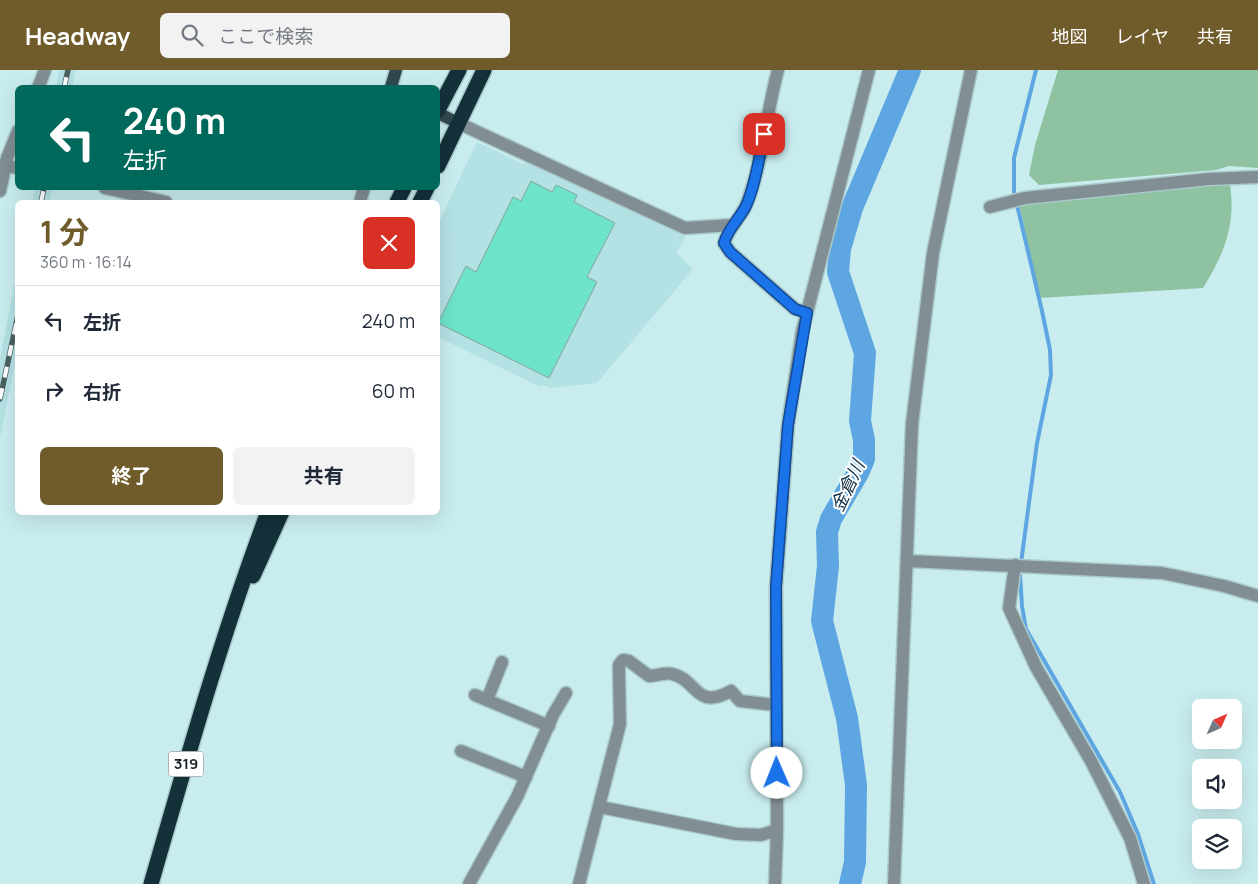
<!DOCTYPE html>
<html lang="ja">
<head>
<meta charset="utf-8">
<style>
  :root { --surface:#fff; --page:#f2f2f3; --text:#1f2937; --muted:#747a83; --line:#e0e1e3; --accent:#705c2b }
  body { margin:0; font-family:Manrope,"Noto Sans JP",sans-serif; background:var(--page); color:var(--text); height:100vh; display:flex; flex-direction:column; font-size:19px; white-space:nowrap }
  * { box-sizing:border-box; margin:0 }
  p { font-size:16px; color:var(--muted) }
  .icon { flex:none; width:28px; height:28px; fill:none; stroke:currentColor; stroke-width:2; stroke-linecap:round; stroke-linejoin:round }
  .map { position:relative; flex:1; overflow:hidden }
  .side { position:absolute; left:15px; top:130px; width:425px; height:315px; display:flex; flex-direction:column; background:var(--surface); border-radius:8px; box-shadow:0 5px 20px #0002 }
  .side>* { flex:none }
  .hud { position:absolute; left:15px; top:15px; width:425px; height:105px; border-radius:8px; box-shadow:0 5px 20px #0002; background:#00695c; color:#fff; overflow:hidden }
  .needle { width:32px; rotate:45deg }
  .buttons { position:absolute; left:1192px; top:629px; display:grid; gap:10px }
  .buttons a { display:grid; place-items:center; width:50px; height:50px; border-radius:8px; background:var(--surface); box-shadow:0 5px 20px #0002; font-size:25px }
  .pin { position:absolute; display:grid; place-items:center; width:42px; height:42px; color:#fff; margin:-21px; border-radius:10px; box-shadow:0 2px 8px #0006 }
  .me { position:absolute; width:55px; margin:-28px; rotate:359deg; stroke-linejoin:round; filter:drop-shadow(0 0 4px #0008) }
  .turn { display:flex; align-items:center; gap:18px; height:105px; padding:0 25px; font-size:22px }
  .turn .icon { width:65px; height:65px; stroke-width:2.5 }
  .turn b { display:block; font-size:35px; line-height:42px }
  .round { display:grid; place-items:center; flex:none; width:52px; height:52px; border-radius:8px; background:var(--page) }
  .headline { display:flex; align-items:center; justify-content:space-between; height:85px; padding:0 25px }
  h1 { font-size:30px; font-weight:700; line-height:38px; color:var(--accent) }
  .cta { display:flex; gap:10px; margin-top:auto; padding:10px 25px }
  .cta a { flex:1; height:58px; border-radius:8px; background:var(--accent); color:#fff; font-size:20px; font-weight:700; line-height:58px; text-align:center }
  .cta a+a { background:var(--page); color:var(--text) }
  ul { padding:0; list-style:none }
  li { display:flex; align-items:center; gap:15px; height:70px; padding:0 25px; border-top:1px solid var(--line) }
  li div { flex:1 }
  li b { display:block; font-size:19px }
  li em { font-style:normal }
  header { display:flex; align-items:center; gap:30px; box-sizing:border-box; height:70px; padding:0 25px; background:var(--accent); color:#fff }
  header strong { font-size:24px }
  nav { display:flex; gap:28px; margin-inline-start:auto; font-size:18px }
  .search { width:350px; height:45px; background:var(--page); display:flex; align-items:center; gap:12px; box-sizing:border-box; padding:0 18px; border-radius:8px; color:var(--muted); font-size:19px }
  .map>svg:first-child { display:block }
  .built { fill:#b4e1e4 }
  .green { fill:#8ec2a0 }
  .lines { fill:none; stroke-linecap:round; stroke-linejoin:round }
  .stream { stroke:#5ea6e1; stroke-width:4 }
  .river { stroke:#5ea6e1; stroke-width:22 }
  .building { fill:#6de3ca; stroke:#84a49c }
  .minor-casing { stroke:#a9c9ca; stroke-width:15 }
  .major-casing { stroke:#a9c9ca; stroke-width:15 }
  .highway-casing { stroke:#a9c9ca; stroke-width:18 }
  .minor { stroke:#818e93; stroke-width:12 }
  .major { stroke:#314850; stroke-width:12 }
  .highway { stroke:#143039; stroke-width:15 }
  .rail-casing { stroke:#4c6163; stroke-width:5.5 }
  .rail { stroke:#fff; stroke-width:4; stroke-dasharray:11; stroke-linecap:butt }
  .route-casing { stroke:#114b97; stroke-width:12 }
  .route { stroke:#1a73e8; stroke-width:9 }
  .labels { text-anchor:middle; stroke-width:4; stroke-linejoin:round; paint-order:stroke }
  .shield { fill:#fff; stroke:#5b6566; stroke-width:1 }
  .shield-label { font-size:15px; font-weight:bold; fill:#152324 }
  .water-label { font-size:18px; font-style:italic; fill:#0c2c44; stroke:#fff }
</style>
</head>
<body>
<header>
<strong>Headway</strong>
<div class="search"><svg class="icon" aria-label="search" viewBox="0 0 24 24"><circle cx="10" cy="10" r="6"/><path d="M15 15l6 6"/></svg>ここで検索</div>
<nav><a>地図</a><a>レイヤ</a><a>共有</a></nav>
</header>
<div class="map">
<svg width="1258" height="814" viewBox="0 0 1258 814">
  <rect width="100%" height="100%" fill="#c9edef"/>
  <g class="built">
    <polygon points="59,0 76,0 72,17 56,17"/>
    <polygon points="477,72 523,94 533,90 686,167 676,182 693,199 597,313 551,318 542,315 540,317 438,267 438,154"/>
    <polygon points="35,118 52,118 49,132 32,132"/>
    <polygon points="17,203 17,283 0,368 0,288"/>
  </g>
  <g class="green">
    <polygon points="1058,0 1258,0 1258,98 1229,96 1216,100 1039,115 1029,105 1035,75"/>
    <path d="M 1230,114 C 1236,155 1224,184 1203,218 L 1039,228 L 1020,137 L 1028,134 Z"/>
  </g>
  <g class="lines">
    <g class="stream">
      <polyline points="1021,493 1037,373 1051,305 1050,280 1042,241 1014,122 1014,88 1036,0"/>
      <polyline points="1020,505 1022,536 1026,559 1120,722 1138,764 1154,814"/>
    </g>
    <polyline class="river" points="850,814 855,792 856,715 847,648 822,551 828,496 827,462 831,449 858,403 864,389 864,370 860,351 865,283 838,202 840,179 852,138 910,0"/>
  </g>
  <polygon class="building" points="531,111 552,122 556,115 577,125 574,132 615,153 587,207 597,212 549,308 438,253 466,196 476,202 513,127 521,131"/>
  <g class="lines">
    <defs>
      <g id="minor">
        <path d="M 778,0 C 766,44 763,90 747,133 C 741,148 729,157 724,173 L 730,182 L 795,239 L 807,243"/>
        <polyline points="38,18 45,0"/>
        <polyline points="458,53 685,158 732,155"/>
        <polyline points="0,95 18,98"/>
        <polyline points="105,118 166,132"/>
        <polyline points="0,121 7,88 18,61"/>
        <polyline points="360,132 364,118"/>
        <polyline points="990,137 1025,128 1209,109 1258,107"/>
        <polyline points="908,491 1162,503 1224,516 1258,526"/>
        <polyline points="1015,495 1009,538 1036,597 1091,691 1130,768 1144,814"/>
        <polyline points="475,625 549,656"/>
        <polyline points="487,630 502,592"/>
        <polyline points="461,681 526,707"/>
        <polyline points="600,737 736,764 761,765 777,760"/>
        <polyline points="469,814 517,727 553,645 566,623"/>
        <path d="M 579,814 L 620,654 L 619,603 L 619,595 L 623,590 L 629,591 L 649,606 C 656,606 666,602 672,604 C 697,609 695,641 731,621 L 740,631 L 776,635"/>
        <polyline points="775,814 777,760 776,517 788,355 802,262 869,0"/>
        <polyline points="894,814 912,354 933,183 971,0"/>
      </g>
      <g id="major">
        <polyline points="391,17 396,0"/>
        <polyline points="438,43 458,53"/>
      </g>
      <g id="highway">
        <polyline points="438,40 459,0"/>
        <polyline points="438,96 484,0"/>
        <polyline points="397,132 404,118"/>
        <polyline points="420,132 427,118"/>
        <polyline points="253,506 282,442"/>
        <path d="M 151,814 C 187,689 222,564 268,442"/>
      </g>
    </defs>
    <use href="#minor" class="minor-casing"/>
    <use href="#major" class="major-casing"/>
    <use href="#highway" class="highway-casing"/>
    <use href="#minor" class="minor"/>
    <use href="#major" class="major"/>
    <use href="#highway" class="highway"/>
    <defs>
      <g id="rail">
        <polyline points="64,18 68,0"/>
        <polyline points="41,132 44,118"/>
        <polyline points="0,329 18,245"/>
      </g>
    </defs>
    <use href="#rail" class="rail-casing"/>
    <use href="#rail" class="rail"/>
  </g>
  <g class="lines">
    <defs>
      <path id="route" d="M 764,64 C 759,87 756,114 746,136 C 739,150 728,158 724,173 L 730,182 L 795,239 L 807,243 L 788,355 L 776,516 L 777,703"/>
    </defs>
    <use href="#route" class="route-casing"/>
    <use href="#route" class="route"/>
  </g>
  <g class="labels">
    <rect class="shield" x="168.5" y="681.5" width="35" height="25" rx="4"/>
    <g class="shield-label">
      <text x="186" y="699">319</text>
    </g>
    <g class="water-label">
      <text transform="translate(848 416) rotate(-65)" y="6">金倉川</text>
    </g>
  </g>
</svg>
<div class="buttons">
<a><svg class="needle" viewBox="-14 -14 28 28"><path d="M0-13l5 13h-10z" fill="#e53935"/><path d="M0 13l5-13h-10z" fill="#747a83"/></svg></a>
<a><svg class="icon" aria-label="sound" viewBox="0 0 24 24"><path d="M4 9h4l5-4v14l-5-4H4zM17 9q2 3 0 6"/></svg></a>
<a><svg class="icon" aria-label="layers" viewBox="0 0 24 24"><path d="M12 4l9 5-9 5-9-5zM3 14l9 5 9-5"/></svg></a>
</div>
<div class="pin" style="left:764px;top:64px;background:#d93025"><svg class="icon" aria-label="arrive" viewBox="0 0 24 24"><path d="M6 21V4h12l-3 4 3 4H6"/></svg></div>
<svg class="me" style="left:777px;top:703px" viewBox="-20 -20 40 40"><circle r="19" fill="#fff"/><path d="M0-13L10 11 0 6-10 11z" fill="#1a73e8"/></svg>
<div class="hud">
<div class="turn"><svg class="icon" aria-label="left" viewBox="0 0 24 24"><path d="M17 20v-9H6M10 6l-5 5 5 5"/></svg><div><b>240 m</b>左折</div></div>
</div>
<section class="side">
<div class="headline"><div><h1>1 分</h1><p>360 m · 16:14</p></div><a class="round" style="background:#d93025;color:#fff"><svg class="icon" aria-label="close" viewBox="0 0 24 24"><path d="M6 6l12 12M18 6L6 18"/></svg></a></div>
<ul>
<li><svg class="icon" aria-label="left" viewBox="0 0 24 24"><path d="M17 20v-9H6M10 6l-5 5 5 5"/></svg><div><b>左折</b></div><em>240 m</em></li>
<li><svg class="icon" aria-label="right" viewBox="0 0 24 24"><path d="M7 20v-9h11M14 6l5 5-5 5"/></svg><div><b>右折</b></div><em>60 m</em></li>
</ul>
<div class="cta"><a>終了</a><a>共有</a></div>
</section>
</div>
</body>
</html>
